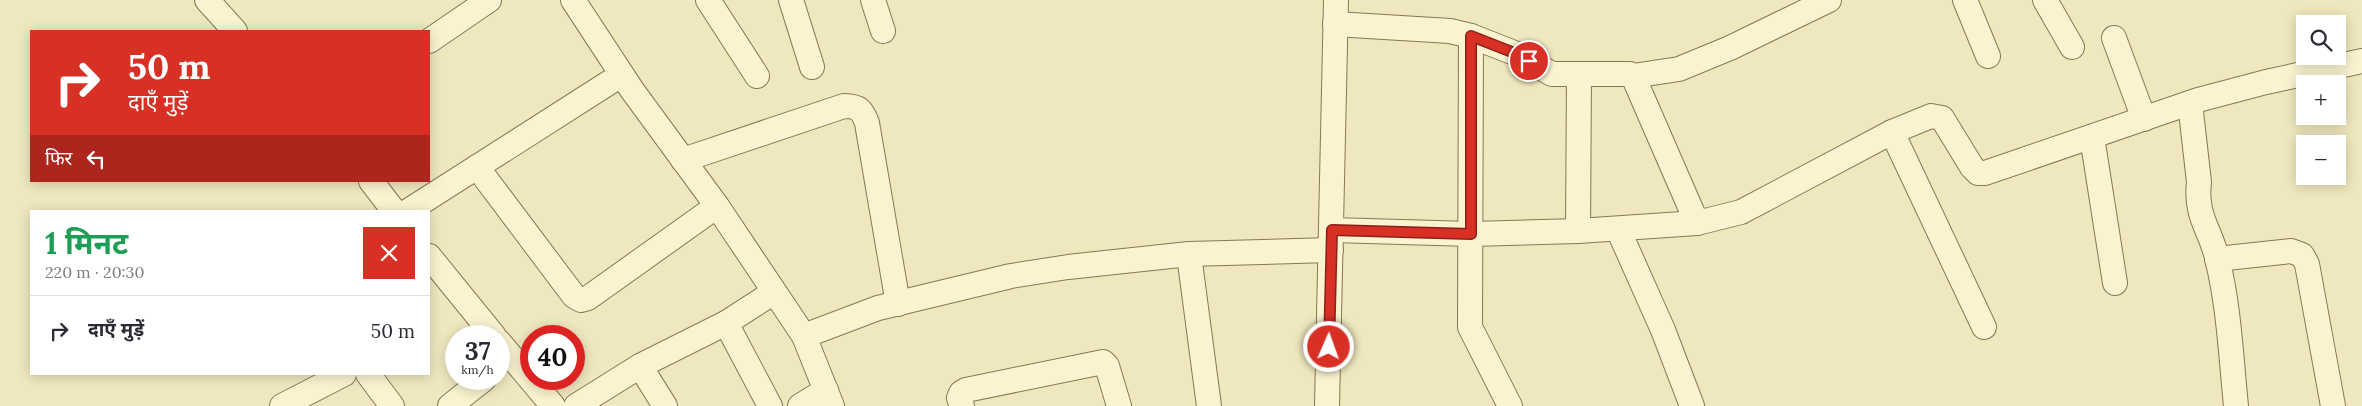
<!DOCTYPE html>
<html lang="hi">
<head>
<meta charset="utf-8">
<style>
  :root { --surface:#fff; --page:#f7f7f7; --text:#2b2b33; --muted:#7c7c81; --line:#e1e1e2 }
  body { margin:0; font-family:Lora,"Noto Sans Devanagari",serif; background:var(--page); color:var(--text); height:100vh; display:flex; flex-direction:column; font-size:19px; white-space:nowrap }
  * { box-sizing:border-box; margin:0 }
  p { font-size:16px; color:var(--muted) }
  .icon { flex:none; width:28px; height:28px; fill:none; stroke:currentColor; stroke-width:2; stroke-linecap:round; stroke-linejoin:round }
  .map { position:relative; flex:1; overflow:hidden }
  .details { position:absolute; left:30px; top:210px; width:400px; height:165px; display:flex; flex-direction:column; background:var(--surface); border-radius:0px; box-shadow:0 2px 12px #0003 }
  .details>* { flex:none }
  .hud { position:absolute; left:30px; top:30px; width:400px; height:152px; border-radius:0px; box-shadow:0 2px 12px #0003; background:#d93025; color:#fff; overflow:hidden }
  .buttons { position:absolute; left:2296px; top:15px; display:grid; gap:10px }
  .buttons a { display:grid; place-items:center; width:50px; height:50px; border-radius:0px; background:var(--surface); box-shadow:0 2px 12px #0003; font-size:25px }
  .speed { position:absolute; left:445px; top:325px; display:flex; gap:10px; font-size:25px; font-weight:700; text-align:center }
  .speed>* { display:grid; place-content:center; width:65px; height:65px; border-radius:50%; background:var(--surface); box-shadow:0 2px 12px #0003; line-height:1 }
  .speed small { font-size:12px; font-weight:400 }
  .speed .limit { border:8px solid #d22; background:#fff; color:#111 }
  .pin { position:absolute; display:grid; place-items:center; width:42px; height:42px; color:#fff; margin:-21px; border:2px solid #fff; border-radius:50%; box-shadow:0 1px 5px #0007 }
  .me { position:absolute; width:55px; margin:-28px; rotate:2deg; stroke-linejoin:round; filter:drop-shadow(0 0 4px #0008) }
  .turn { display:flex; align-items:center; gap:18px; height:105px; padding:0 15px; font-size:22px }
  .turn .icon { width:65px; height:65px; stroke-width:2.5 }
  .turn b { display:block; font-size:35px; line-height:42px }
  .then { display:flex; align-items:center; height:48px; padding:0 15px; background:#0003; gap:10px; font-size:19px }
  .round { display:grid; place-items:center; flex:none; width:52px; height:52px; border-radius:0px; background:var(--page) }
  .head { display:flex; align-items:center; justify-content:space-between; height:85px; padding:0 15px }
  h1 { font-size:30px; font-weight:700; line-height:38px; color:#1e9e55 }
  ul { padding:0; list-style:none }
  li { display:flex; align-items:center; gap:15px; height:70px; padding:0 15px; border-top:1px solid var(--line) }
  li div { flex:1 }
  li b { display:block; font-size:19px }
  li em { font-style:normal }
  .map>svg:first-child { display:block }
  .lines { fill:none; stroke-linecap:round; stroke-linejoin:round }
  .minor-casing { stroke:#887756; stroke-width:26 }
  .minor { stroke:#faf3d0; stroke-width:24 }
  .route-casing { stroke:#8d1f18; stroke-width:12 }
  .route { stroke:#d93025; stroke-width:9 }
</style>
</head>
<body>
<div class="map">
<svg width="2362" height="406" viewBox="0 0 2362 406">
  <rect width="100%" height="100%" fill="#efe7bd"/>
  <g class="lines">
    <defs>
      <g id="minor">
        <polyline points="207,0 235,31"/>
        <polyline points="573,0 632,90 717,206 804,336 832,406"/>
        <polyline points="708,0 757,76"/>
        <polyline points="791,0 812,67"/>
        <polyline points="873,0 883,31"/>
        <polyline points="1965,0 1988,56"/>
        <polyline points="2045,0 2072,47"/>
        <polyline points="1335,24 1450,31 1471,36 1517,54 1552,74 1630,74 1633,76 1697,223"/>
        <polyline points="1471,36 1470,327 1510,406"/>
        <polyline points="2114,38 2144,119"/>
        <polyline points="429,41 489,0"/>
        <polyline points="1633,76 1679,69 1730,48 1829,0"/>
        <path d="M 2190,103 L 2199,182 C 2195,217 2210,228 2217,258 C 2229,306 2231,357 2236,406"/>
        <polyline points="1892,132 1984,327"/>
        <polyline points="2092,137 2115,283"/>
        <path d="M 683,160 L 844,106 C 859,106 862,110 867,123 L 898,304"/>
        <polyline points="477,167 574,296 581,300 588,298 717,206"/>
        <polyline points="371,181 394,211"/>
        <polyline points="408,211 621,75"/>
        <polyline points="1618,229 1663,330 1692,406"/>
        <polyline points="1332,230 1471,234 1578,231 1697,223 1741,212 1892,132 1931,116 1942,118 1972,167 1978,173 1985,173 2198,100 2266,82 2362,61"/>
        <polyline points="1578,231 1579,74"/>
        <polyline points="1189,255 1209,406"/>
        <polyline points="429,256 494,336"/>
        <polyline points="2217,259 2291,251 2302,255 2307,264 2333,406"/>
        <polyline points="726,323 770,406"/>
        <polyline points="804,336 878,308 1011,276 1068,267 1189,254 1331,250"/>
        <polyline points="499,342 553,406"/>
        <polyline points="640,366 665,406"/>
        <polyline points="368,374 392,406"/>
        <polyline points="282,406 344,374"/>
        <polyline points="450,406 484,379"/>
        <polyline points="576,406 640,366 726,323 774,292"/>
        <polyline points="800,406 826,390"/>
        <polyline points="962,406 959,398 961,393 966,390 1103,362 1107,366 1119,406"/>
        <polyline points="1327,406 1336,0"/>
      </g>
    </defs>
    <use href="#minor" class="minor-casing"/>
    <use href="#minor" class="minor"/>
  </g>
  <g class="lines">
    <defs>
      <polyline id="route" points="1329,347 1332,230 1471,234 1471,36 1517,54 1529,61"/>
    </defs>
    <use href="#route" class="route-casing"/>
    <use href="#route" class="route"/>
  </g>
</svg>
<div class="buttons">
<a><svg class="icon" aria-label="search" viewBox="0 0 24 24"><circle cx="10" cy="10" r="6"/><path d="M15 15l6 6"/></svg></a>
<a>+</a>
<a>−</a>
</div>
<div class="speed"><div>37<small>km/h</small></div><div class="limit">40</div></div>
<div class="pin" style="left:1529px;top:61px;background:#d93025"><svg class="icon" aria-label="arrive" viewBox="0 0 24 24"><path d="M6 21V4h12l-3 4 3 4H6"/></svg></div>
<svg class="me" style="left:1329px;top:347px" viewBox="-20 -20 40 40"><circle r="17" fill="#d93025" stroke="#fff" stroke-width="3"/><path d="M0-11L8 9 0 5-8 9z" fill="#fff"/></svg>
<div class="hud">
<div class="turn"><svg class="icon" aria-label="right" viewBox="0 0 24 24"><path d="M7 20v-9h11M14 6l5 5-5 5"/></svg><div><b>50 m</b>दाएँ मुड़ें</div></div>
<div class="then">फिर<svg class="icon" aria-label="left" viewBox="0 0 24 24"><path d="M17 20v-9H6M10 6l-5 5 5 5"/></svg></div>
</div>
<section class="details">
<div class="head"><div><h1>1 मिनट</h1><p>220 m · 20:30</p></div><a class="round" style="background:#d93025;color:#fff"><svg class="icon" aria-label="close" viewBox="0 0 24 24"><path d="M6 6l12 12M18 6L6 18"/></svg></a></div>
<ul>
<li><svg class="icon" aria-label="right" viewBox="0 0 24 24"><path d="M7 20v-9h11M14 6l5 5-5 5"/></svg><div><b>दाएँ मुड़ें</b></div><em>50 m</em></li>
</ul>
</section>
</div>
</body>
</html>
